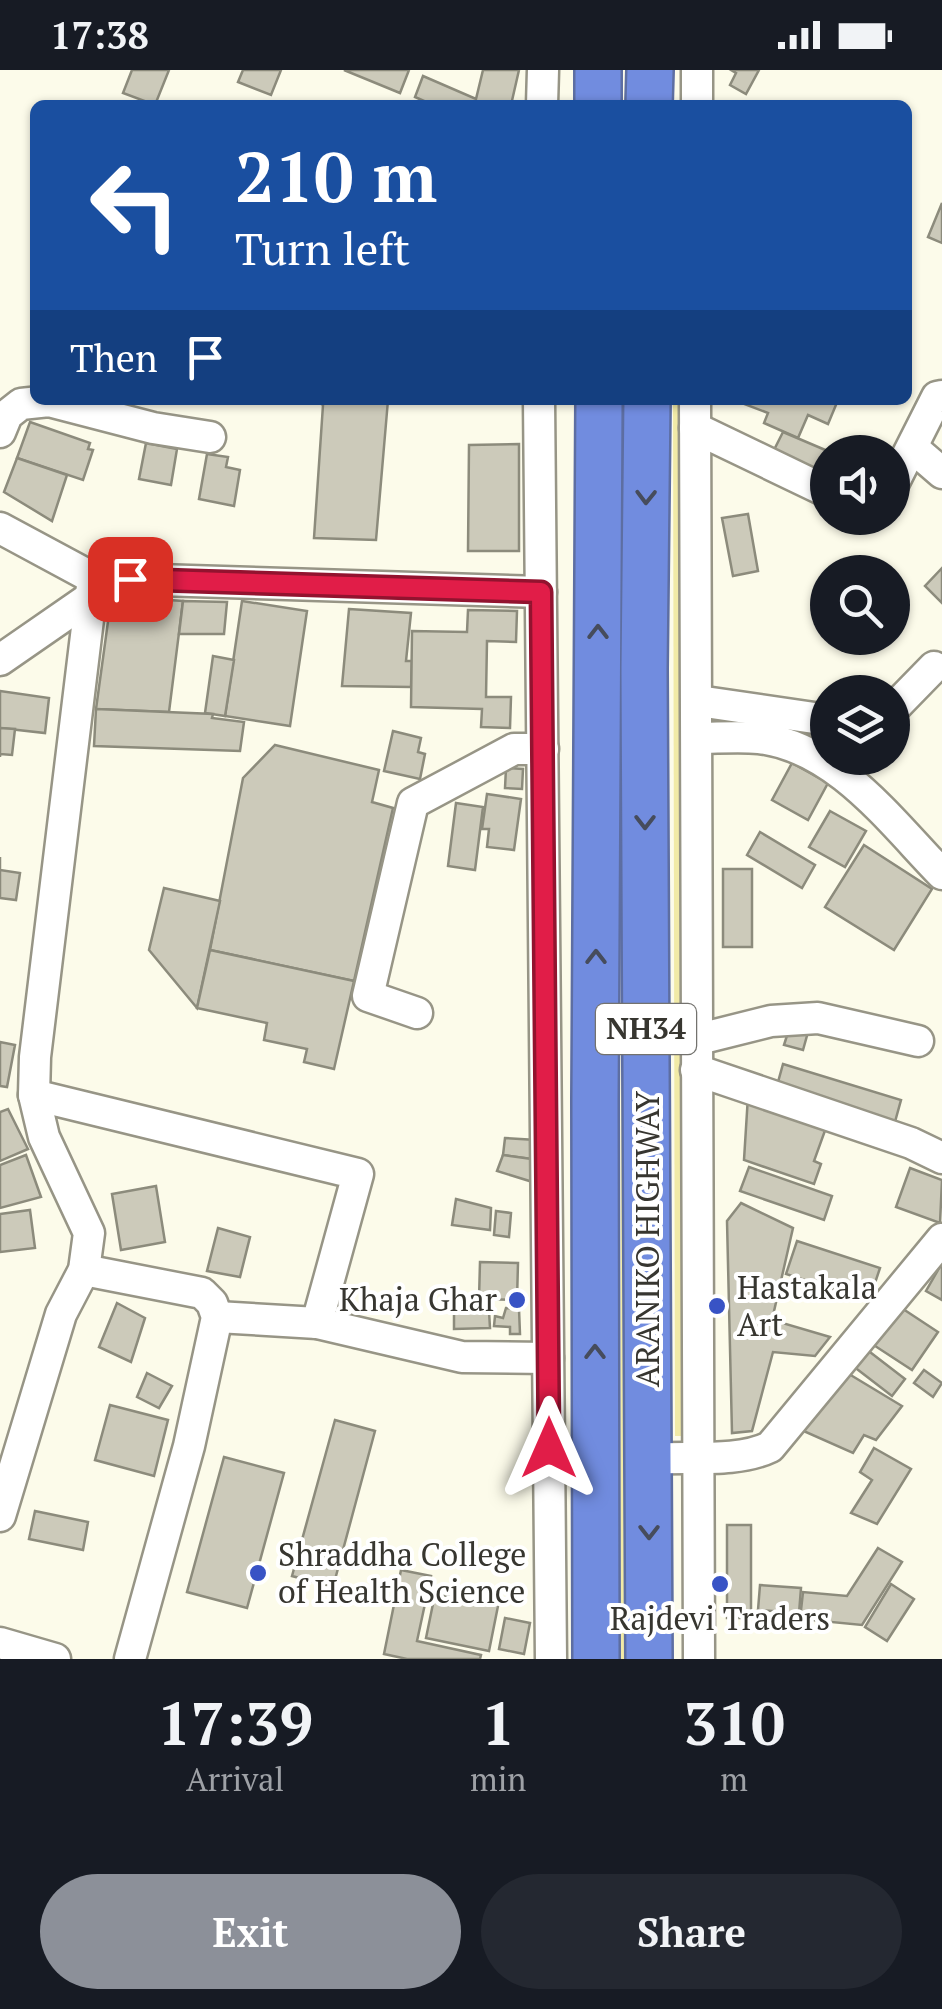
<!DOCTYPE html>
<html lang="en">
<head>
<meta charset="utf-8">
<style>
  :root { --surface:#171b24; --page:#242831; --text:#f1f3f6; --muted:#9ea1a6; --accent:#8c9099 }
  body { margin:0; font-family:"PT Serif",serif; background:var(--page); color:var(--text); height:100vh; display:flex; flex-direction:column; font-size:38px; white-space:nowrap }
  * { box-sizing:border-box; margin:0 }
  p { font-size:32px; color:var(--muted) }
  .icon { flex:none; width:55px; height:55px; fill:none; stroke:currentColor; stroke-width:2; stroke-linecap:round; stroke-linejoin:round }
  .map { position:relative; height:1589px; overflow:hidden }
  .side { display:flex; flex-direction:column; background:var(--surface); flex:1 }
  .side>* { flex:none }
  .banner { position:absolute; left:30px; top:30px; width:882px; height:305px; border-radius:15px; box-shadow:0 2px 8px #0004; background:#1a4fa0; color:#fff; overflow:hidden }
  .controls { position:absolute; left:810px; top:365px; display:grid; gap:20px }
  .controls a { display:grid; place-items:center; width:100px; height:100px; border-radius:50%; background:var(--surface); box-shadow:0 2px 8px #0004; font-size:50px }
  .pin { position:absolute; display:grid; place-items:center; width:85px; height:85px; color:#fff; margin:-42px; border-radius:20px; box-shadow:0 5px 15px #0006 }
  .me { position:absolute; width:110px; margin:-55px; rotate:0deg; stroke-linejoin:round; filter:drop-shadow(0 0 8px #0008) }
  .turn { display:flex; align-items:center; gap:35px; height:210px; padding:0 40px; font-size:45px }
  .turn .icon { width:130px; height:130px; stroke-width:2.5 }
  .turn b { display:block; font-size:70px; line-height:85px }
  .then { display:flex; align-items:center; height:95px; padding:0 40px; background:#0003; gap:20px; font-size:38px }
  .eta { display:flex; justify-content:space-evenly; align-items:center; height:170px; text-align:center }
  .eta b { font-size:60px; font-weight:800; line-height:70px }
  .cta { display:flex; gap:20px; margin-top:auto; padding:20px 40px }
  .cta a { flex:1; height:115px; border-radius:60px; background:var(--accent); color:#fff; font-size:40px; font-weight:800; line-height:115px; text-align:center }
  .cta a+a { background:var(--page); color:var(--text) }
  .status { display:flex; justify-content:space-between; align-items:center; height:70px; padding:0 50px; background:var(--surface); direction:ltr }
  .status svg { height:28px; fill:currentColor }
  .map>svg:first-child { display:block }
  .green { fill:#f1eaa7 }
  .building { fill:#cccaba; stroke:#8c8b7c; stroke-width:2.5 }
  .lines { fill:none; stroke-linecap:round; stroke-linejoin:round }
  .minor-casing { stroke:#979586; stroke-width:35 }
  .highway-casing { stroke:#5d6ea2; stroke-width:50 }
  .minor { stroke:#fff; stroke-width:30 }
  .highway { stroke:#718cdf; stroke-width:45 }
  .oneway { stroke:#464c5c }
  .route-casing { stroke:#92132f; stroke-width:25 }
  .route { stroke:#e11d48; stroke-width:18 }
  .poi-dot { fill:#3853c5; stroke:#fff; stroke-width:4 }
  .labels { text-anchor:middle; stroke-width:8; stroke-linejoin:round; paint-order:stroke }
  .shield { fill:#fff; stroke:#73726e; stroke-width:2.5 }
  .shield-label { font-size:30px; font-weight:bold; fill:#373630 }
  .street-label { font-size:32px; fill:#373630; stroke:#fff }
  .poi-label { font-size:32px; fill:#373630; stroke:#fff; text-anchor:start }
</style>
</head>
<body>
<div class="status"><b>17:38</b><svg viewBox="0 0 49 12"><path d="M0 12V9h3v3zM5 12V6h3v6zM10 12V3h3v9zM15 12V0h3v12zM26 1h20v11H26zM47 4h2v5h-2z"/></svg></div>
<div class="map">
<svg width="942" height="1589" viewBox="0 0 942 1589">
  <rect width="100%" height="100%" fill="#fcfbea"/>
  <g class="green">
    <polygon points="622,330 636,330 630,1589 620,1589"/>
    <polygon points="673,330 682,330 685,1366 675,1366"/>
  </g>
  <g class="building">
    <polygon points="132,0 169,0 155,35 123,23"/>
    <polygon points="243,0 281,0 271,25 238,12"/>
    <polygon points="344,0 409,0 400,23"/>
    <polygon points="483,0 519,0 511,35 433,35 415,27 423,6 476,29"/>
    <polygon points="731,0 759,0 746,24 730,15 736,3"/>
    <polygon points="942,133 942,173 928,167"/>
    <polygon points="388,330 376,470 314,468 323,335 314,330"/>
    <polygon points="734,330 838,330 828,354 808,345 798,368 764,353 768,343"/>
    <polygon points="30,352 90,373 88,379 93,380 83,410 17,388"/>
    <polygon points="783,362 830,382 828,382 828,406 773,382"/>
    <polygon points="146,373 177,379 171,415 139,409"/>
    <polygon points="519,374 519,481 468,481 469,375"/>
    <polygon points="207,384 228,387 226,397 240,400 234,436 199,429"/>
    <polygon points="17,388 67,405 52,451 4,422"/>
    <polygon points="748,444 758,501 733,506 722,448"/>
    <polygon points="942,498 942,533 925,516"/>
    <polygon points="123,527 183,531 169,642 96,639 110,537"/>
    <polygon points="183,531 227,532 224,564 179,564"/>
    <polygon points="242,531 307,541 290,656 225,646"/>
    <polygon points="349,539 411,543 406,591 412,591 411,617 342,616"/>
    <polygon points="468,540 517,541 516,572 487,571 486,627 511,627 510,658 481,657 482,639 411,637 412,561 467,562"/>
    <polygon points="213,586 234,590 225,646 205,643"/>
    <polygon points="0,621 49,628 45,663 0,658"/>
    <polygon points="96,639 213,644 212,648 244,652 240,681 94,676"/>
    <polygon points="0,658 15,659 12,685 0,684 0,687"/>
    <polygon points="393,661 421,668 418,682 425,684 420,709 384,701"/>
    <polygon points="275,675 379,700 372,732 393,738 354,911 210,880 243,708"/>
    <polygon points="792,693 828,713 808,750 772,730"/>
    <polygon points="506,698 523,699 522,719 505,718"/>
    <polygon points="487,724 521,729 514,780 487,777 489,759 482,759"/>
    <polygon points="456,733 483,737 475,800 448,796"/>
    <polygon points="830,741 866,761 845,797 809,777"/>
    <polygon points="760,762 815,795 802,818 747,785"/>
    <polygon points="864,775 932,819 894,880 825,837"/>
    <polygon points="0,787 0,800 20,803 16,830 0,828"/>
    <rect x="723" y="799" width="29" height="78"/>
    <polygon points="164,818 220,831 197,938 149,880"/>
    <polygon points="210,880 354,911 334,999 304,992 307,979 264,970 267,953 197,938"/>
    <polygon points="790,956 808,962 803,980 784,975"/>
    <polygon points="0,972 15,975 7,1017 0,1016"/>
    <polygon points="783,994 901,1030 893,1059 775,1023"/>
    <polygon points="748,1026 827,1055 814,1091 821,1094 814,1114 744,1090"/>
    <polygon points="8,1039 28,1079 0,1091 0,1042"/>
    <polygon points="505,1068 536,1070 539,1090 503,1085"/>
    <polygon points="26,1085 41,1127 0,1138 0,1095"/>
    <polygon points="503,1085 539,1090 536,1113 497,1101"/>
    <polygon points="749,1097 832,1126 824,1150 740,1121"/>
    <polygon points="910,1098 942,1110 940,1153 896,1137"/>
    <polygon points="156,1116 165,1172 121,1180 112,1124"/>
    <polygon points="456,1129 491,1138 490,1160 452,1155"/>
    <polygon points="741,1133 793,1158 772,1250 830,1267 815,1286 773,1282 752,1361 732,1363 727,1151"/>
    <polygon points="30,1140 35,1178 0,1182 0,1144"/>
    <polygon points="496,1141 511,1143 509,1167 494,1165"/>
    <polygon points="218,1158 250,1167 240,1207 207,1201"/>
    <polygon points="797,1171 880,1198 869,1231 786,1204"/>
    <polygon points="480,1192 518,1193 517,1230 479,1229"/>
    <polygon points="942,1193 942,1230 926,1221"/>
    <polygon points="117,1233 145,1248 131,1292 99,1277"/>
    <polygon points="897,1235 938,1262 912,1300 872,1274"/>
    <polygon points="506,1238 519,1239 520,1264 510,1264 510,1257 494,1256 495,1246 503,1248"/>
    <polygon points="454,1241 489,1241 490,1258 454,1259"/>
    <polygon points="866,1279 905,1309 892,1326 853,1296"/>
    <polygon points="924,1300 942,1313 933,1327 914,1313"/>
    <polygon points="844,1301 902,1336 876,1370 864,1365 853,1383 799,1359"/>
    <polygon points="147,1303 172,1316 159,1338 137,1327"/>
    <polygon points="110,1335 168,1350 154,1406 95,1390"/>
    <polygon points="335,1350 375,1361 333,1517 292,1506"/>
    <polygon points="874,1378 911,1399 877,1454 851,1443 872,1410 860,1402"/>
    <polygon points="224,1387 284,1403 247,1538 187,1522"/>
    <polygon points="35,1441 88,1452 83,1480 29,1469"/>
    <rect x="727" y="1455" width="24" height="93"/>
    <polygon points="878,1478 902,1492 862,1555 800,1549 803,1522 847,1526"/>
    <polygon points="401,1500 431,1506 417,1571 481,1585 480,1589 407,1589 384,1584"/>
    <polygon points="891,1514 914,1529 887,1571 865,1557"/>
    <polygon points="760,1515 801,1518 799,1543 758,1540"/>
    <polygon points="435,1524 498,1536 489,1581 426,1568"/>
    <polygon points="505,1548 530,1553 524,1584 499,1579"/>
  </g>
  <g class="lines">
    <defs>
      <g id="minor">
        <polyline points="542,35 543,0"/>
        <polyline points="697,35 697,0"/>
        <polyline points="539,330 551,1589"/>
        <polyline points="695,330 699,1589"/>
        <polyline points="695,358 828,422"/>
        <polyline points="0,362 7,345 21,334 49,331 153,358 210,367"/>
        <polyline points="913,378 942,403"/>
        <polyline points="892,416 937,327 942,326"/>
        <polyline points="0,458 93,508 541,522"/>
        <polyline points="0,590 91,527"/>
        <polyline points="698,631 828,650"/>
        <polyline points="892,640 934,597"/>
        <path d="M 697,668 C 717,668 739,666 759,668 C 837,677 891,752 942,804"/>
        <polyline points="417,943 368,926 413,733 514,679 543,679"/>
        <polyline points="695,970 771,951 818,948 918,971"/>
        <polyline points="696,1000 911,1073 942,1088"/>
        <polyline points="34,1025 358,1104 317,1253"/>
        <polyline points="84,1200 202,1223 212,1233 217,1247 189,1376 130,1589"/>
        <polyline points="217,1247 317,1253 462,1287 548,1288"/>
        <path d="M 650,1389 C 688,1386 737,1393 770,1377 L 942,1169"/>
        <polyline points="0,1446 61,1244 84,1200 89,1163 44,1067 34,1025 35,987 93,508"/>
        <polyline points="0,1573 55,1589"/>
      </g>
      <g id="highway">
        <polyline points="598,0 598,35"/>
        <polyline points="649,35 650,0"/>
        <polyline points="647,330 644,599 649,1589"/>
        <polyline points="596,1589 595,1030 599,330"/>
      </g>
    </defs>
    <use href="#minor" class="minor-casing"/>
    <use href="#highway" class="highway-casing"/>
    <use href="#minor" class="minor"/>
    <use href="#highway" class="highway"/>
  </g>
  <defs><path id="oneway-chevron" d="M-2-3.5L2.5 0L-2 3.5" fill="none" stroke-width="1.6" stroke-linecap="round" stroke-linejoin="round" transform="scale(2.5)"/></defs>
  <g class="oneway">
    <use href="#oneway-chevron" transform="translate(646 427) rotate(91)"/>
    <use href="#oneway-chevron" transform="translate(598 562) rotate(-90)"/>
    <use href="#oneway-chevron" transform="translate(645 752) rotate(90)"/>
    <use href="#oneway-chevron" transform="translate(596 887) rotate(-90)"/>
    <use href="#oneway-chevron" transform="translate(595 1282) rotate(-90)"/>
    <use href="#oneway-chevron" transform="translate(649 1462) rotate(90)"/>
  </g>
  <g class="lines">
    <defs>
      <polyline id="route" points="130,509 541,522 549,1378"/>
    </defs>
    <use href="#route" class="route-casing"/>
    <use href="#route" class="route"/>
  </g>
  <g class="poi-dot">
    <circle cx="517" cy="1230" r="10"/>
    <circle cx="717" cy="1236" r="10"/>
    <circle cx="258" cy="1503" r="10"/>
    <circle cx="720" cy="1514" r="10"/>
  </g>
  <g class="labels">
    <rect class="shield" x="596" y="934" width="100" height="50" rx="8"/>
    <g class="shield-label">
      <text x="646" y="969">NH34</text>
    </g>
    <g class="street-label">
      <text transform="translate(648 1169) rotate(-90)" y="11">ARANIKO HIGHWAY</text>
    </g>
    <g class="poi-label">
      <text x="737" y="1229">Hastakala<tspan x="737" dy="37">Art</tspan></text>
      <text x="497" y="1241" text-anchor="end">Khaja Ghar</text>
      <text x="278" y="1496">Shraddha College<tspan x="278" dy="37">of Health Science</tspan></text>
      <text x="720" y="1560" text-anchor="middle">Rajdevi Traders</text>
    </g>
  </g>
</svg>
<div class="controls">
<a><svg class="icon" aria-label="sound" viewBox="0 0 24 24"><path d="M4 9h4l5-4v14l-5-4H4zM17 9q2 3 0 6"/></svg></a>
<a><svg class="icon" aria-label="search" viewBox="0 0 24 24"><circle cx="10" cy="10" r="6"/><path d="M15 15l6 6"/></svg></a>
<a><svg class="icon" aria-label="layers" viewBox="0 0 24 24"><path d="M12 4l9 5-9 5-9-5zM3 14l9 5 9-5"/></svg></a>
</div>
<div class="pin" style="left:130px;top:509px;background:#d93025"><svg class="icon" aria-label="arrive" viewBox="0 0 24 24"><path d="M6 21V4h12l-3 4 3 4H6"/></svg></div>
<svg class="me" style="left:549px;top:1378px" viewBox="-20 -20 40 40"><path d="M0-17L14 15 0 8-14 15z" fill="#e11d48" stroke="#fff" stroke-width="4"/></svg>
<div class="banner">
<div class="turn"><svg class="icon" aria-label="left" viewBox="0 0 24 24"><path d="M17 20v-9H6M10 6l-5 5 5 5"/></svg><div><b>210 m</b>Turn left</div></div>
<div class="then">Then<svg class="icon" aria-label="arrive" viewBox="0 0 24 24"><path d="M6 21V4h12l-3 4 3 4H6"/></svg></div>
</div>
</div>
<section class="side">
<div class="eta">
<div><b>17:39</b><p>Arrival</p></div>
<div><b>1</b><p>min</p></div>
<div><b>310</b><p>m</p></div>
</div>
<div class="cta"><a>Exit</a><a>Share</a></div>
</section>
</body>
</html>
